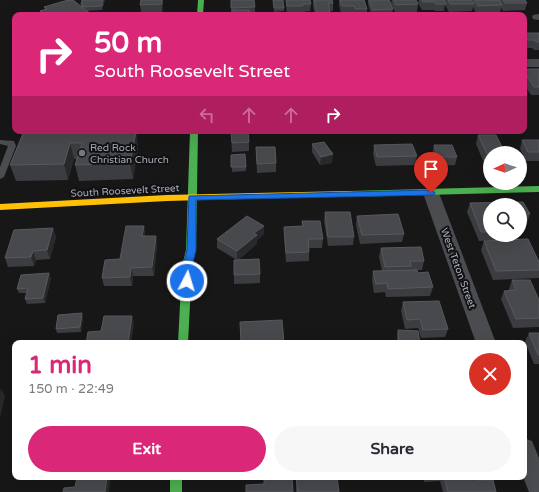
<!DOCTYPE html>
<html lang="en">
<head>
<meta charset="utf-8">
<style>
  :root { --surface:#fff; --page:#f7f7f7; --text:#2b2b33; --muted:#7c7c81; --accent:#db2777 }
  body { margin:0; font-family:"Varela Round",sans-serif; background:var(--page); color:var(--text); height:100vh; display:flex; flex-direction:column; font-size:15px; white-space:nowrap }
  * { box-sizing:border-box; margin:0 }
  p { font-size:13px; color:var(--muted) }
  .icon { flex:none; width:22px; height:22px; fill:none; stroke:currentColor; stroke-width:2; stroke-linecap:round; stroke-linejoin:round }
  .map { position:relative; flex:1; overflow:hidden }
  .side { position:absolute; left:12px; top:340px; width:515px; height:140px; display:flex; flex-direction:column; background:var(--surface); border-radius:8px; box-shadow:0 4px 16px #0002 }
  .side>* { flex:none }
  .hud { position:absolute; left:12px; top:12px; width:515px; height:122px; border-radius:8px; box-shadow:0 4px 16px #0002; background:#db2777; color:#fff; overflow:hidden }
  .needle { width:26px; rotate:267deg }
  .buttons { position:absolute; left:483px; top:146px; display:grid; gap:8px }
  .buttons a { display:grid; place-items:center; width:44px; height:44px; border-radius:50%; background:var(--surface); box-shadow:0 4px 16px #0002; font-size:20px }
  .pin { position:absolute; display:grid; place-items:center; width:34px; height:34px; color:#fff; margin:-41px -17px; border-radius:50% 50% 50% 0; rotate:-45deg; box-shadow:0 0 4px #0007 }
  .pin .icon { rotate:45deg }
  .me { position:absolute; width:44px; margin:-22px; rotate:5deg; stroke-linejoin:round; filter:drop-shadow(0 0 3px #0008) }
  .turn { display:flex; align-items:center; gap:14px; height:84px; padding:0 16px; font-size:18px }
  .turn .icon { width:52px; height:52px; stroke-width:2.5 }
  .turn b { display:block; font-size:28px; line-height:34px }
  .lanes { display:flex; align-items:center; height:38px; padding:0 16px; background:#0003; justify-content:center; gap:20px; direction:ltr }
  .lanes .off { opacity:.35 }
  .round { display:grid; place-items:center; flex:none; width:42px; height:42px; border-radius:21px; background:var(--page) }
  .overview { display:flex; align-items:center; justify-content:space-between; height:68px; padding:0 16px }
  h1 { font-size:24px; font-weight:800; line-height:30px; color:var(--accent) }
  .action { display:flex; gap:8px; margin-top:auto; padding:8px 16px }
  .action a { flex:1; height:46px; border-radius:24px; background:var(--accent); color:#fff; font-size:16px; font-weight:800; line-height:46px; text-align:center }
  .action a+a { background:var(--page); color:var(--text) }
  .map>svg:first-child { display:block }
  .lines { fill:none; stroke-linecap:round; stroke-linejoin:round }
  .lane { fill:#4b4c50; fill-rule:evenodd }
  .street { fill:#4b4c50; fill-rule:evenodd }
  .fast { fill:#4caf50; fill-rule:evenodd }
  .slow { fill:#ffc107; fill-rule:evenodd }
  .wall { fill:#3c3d40 }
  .shaded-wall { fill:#28292a }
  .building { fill:#48494d; stroke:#57595e }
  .route { fill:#1a73e8; stroke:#114b97 }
  .poi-dot { fill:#757880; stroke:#111113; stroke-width:1.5 }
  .labels { text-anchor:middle; stroke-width:4; stroke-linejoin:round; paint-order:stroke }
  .poi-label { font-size:10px; fill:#a8adb8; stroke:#111113; text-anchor:start }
  .street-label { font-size:10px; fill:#a8adb8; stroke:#111113 }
</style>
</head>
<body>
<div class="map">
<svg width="539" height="492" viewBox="0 0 539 492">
  <rect width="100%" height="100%" fill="#171717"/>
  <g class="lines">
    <polygon class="lane" points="0,140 14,141 16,146 4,177 0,179 0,167 8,146 0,144"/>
    <g class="street">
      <polygon points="539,14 539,20 533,19 532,17 533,15"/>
      <rect x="524" y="59" width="15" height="8"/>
      <polygon points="431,188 437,189 439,193 496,343 476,343 423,193 425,189"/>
      <polygon points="524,438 532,441 539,458 539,492 529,492 523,477"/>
    </g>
    <g class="fast">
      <polygon points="198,0 204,0 203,15 197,15"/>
      <polygon points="190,131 198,131 196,250 192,266 188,343 178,343 182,266 186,250"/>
      <polygon points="539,186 539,192 350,197 346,194 350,191"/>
      <rect x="170" y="477" width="12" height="15"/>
    </g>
    <polygon class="slow" points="350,191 353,192 354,194 353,196 167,201 0,210 0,204 167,195"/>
  </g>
  <g class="wall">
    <polygon points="105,0 102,10 86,11 91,14 91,15 41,15 40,11 45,9 44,7 81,7 81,4"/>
    <polygon points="163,0 163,5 162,12 141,12 140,5"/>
    <polygon points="231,0 255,7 255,15 231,15"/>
    <polygon points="273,0 284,8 284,11 274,12"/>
    <polygon points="286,0 311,4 310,11 303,12 303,14 287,14 286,6"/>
    <polygon points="313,0 332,0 333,3 333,11 330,11 330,15 315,15 313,6"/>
    <polygon points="339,0 364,0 367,9 367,15 354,15 353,14 341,14 339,5"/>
    <polygon points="368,0 389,0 393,9 392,15 371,15 368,4"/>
    <polygon points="392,0 416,0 418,4 417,12 395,12 391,3"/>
    <polygon points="419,0 444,0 444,1 444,0 525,0 527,3 525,10 503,11 501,8 500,13 476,13 473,7 472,11 449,12 445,5 444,11 435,11 434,10 422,10 418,3"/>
    <polygon points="524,33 539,33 539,50 534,50 532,48 525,48 524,46"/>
    <polygon points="524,69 539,69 539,95 531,95 524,84"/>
    <polygon points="24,131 136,132 138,147 133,179 79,181 75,165 77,159 74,159 68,180 16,181 10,165"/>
    <polygon points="231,132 249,142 249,151 232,152"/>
    <polygon points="478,135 490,153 490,163 484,163 476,144"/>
    <polygon points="522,140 539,140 539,161 526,161 520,149"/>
    <polygon points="312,144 332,163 320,165 312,152"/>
    <polygon points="374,145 417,156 415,165 376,166 373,154"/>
    <polygon points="434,145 457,157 455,165 436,166 432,154"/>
    <polygon points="256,147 276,163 276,172 257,173"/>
    <polygon points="245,154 246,171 232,172 231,155"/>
    <polygon points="523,202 530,214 527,223 520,223 520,205 490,205 490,235 506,235 505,240 479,241 467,212 470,203"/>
    <polygon points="325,212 354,237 353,245 328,246 324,221"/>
    <polygon points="357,216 404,234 402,242 360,244 356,225"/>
    <polygon points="302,221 323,239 322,248 309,248 309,261 286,262 284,236 284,227 302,226"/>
    <polygon points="144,226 145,236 156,236 157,245 154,276 133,276 132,286 104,286 102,278 120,259"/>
    <polygon points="53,228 56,237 50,259 36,260 34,266 8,267 5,258"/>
    <polygon points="264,234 257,240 257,244 238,260 260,274 260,283 234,284 234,260 237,260 217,248 217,239"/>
    <polygon points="484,241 539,262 539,278 493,280 481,250"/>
    <polygon points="381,248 424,261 422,270 417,270 418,273 433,287 430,296 386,297 385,292 374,293 372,280 373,271 382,271 379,257"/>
    <polygon points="51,278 45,303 27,304 25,299 27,293 19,293 17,289"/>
    <polygon points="512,280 539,300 539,327 513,328 501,299 504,291 509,290 509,289"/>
    <polygon points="403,302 448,329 445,337 421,338 418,328 405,329 401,311"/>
    <polygon points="83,318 81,332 57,333 56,329"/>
    <polygon points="398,330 420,343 453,343 397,343 397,334"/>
    <polygon points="529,333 539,333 539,364 534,364 525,342"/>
    <polygon points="296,477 337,477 339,492 296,492"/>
    <polygon points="423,477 476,477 477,480 496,492 443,492 440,481 424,482"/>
  </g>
  <g class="shaded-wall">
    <polygon points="103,0 105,0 102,10 102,6"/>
    <polygon points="162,0 163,0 163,5 162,12"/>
    <polygon points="136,132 138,147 133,179 130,163"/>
    <polygon points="70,143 74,159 68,180 64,164"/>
    <polygon points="333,154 332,163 320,165 321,157"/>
    <polygon points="144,226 145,235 144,245 142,236"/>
    <polygon points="264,226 264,234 257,240 257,244 237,260 237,251 254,233"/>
    <polygon points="53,228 56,237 50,259 47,250"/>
    <polygon points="156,236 157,245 154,276 152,267"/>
    <polygon points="33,251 36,260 34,266 31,257"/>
    <polygon points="131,268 133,276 132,286 130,277"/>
    <polygon points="49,273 51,278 45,303 43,298"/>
    <polygon points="82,313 83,318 81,332 80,327"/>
    <polygon points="132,316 134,324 131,343 128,343"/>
    <polygon points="1,388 5,397 0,418 0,393"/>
    <polygon points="107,477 111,477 109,492 105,492"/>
  </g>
  <g class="building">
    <polygon points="68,0 73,0 91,14 87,15 45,15 40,11 47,9 44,7"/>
    <polygon points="82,0 103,0 102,6 82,7 83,4 81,4"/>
    <polygon points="141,0 162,0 162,4 140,5"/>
    <polygon points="231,0 254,0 255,7 231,8"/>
    <polygon points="273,0 283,0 284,8 274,8"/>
    <polygon points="286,0 310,0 311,4 302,4 303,6 287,6"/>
    <polygon points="314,0 332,0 333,3 328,3 330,12 317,13"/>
    <polygon points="340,0 364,0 367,9 355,9 354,6 342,6"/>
    <polygon points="369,0 389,0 393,9 373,10"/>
    <polygon points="394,0 416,0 418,4 396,5"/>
    <polygon points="422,0 444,0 446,4 436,4 435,2 423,2"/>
    <polygon points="448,0 471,0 474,4 450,4"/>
    <polygon points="474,0 499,0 502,5 478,6"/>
    <polygon points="503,0 525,0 527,3 505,3"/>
    <polygon points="232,10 249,10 250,15 232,15"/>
    <polygon points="524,33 539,33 539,42 536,42 534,40 527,40 524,35"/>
    <polygon points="524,69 539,69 539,87 534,87 524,72"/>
    <polygon points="24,131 125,131 125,132 136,132 130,163 75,165 82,143 70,143 64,164 10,165"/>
    <polygon points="248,131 249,142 232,143 231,132"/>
    <polygon points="478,135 496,135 505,153 490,153 490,154 487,154"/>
    <polygon points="522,140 539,140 539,152 528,152"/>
    <polygon points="324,142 333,154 321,157 312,144"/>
    <polygon points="412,144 417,156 377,157 374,145"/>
    <polygon points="434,145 452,145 457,157 438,157"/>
    <polygon points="256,147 275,147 276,163 257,164"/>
    <polygon points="245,154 246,167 231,167 231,155"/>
    <polygon points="523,202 530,214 520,214 520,205 490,205 490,232 481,232 470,203"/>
    <polygon points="325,212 350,212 354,237 328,237"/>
    <polygon points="398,214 404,234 362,235 357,216"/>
    <polygon points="247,216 264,226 254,233 257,235 237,251 217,239"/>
    <polygon points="302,221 320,221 323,239 308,239 309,252 286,253 284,227 303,226"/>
    <polygon points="126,226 144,226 142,236 156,236 152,267 131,268 130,277 102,278 105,260 120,259"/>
    <polygon points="53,228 47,250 33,251 31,257 5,258 14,230"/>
    <polygon points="528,239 539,262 539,270 496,271 484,241"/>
    <polygon points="421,247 424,261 410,261 411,266 385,267 381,248"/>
    <polygon points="259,259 260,274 234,275 234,260"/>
    <polygon points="417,270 418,273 428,272 433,287 388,289 387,283 376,284 373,271"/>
    <polygon points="49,273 43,298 25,299 28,288 17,289 21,275"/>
    <polygon points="512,280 530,280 539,300 539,318 516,319 504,291 516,290"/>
    <polygon points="439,301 448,329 423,330 420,319 407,320 403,302"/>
    <polygon points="82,313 80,327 56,329 58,315"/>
    <polygon points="104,316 132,316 128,343 86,343 88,332 101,331"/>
    <polygon points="282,320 284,343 241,343 240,322"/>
    <polygon points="398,330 418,331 420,343 399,342"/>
    <polygon points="529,333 539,333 539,355 538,355"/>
    <polygon points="452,341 453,343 419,343"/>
    <polygon points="77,477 107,477 105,492 63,492 64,488 75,487"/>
    <polygon points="264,477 292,477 293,492 246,492 246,485 264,484"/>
    <polygon points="296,477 337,477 339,492 298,492"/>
    <polygon points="444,477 476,477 477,480 493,480 496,492 448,492"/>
  </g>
  <polygon class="route" points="431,190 435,193 434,195 196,200 196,250 192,266 191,281 187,285 182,281 183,266 187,250 189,196"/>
  <circle class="poi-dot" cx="82" cy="153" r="4"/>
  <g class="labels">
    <g class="poi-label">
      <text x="90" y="151">Red Rock<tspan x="90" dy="12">Christian Church</tspan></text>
    </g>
    <g class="street-label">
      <text transform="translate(125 190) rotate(-3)" y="4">South Roosevelt Street</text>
      <text transform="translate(459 268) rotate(70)" y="4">West Teton Street</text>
    </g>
  </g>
</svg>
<div class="buttons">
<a><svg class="needle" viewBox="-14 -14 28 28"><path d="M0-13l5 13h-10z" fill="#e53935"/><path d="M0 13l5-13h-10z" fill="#7c7c81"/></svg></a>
<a><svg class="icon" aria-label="search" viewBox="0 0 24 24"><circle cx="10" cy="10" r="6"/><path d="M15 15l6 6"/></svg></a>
</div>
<div class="pin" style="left:431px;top:193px;background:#d93025"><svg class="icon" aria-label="arrive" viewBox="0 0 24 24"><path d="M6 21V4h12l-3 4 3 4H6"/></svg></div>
<svg class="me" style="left:187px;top:281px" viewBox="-20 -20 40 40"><circle r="17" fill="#1a73e8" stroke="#fff" stroke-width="3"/><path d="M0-11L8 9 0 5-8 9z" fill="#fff"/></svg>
<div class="hud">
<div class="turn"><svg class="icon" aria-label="right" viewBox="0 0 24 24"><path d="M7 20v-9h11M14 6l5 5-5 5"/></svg><div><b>50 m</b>South Roosevelt Street</div></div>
<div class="lanes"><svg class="icon off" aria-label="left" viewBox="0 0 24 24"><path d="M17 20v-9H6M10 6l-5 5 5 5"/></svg><svg class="icon off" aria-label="ahead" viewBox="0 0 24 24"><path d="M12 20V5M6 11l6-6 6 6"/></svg><svg class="icon off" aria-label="ahead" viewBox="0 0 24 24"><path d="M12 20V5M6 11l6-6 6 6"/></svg><svg class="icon" aria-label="right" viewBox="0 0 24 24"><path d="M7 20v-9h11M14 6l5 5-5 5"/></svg></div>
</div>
<section class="side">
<div class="overview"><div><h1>1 min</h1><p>150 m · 22:49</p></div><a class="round" style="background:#d93025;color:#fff"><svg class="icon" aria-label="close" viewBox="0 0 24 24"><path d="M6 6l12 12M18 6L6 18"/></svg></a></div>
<div class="action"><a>Exit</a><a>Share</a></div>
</section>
</div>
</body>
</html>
